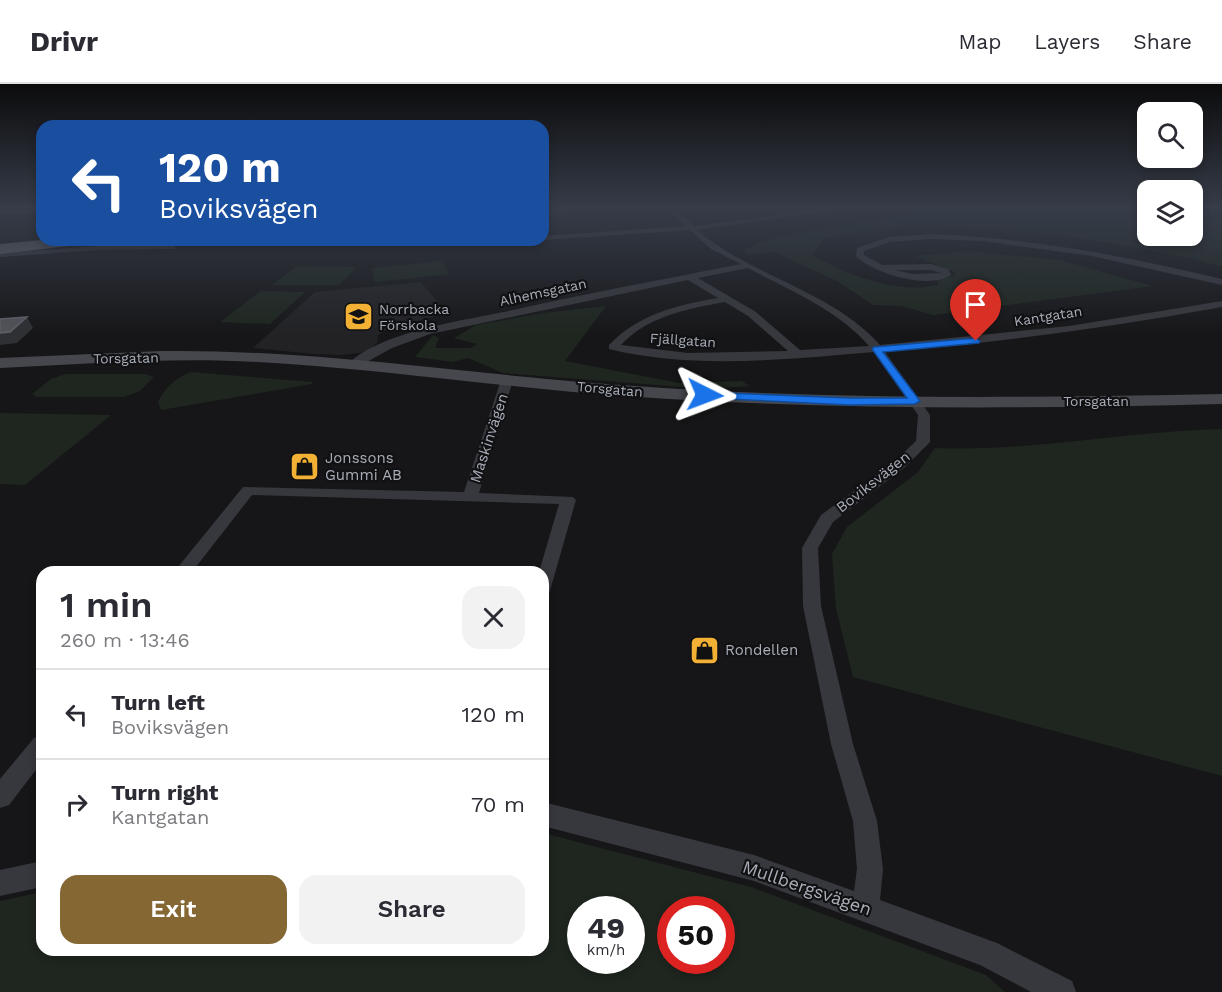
<!DOCTYPE html>
<html lang="en">
<head>
<meta charset="utf-8">
<style>
  :root { --surface:#fff; --page:#f2f2f3; --text:#2b2b33; --muted:#7c7c81; --line:#e1e1e2; --accent:#856733 }
  body { margin:0; font-family:"Work Sans",sans-serif; background:var(--page); color:var(--text); height:100vh; display:flex; flex-direction:column; font-size:22px; white-space:nowrap }
  * { box-sizing:border-box; margin:0 }
  p { font-size:20px; color:var(--muted) }
  .icon { flex:none; width:33px; height:33px; fill:none; stroke:currentColor; stroke-width:2; stroke-linecap:round; stroke-linejoin:round }
  .map { position:relative; flex:1; overflow:hidden }
  .drawer { position:absolute; left:36px; top:482px; width:513px; height:390px; display:flex; flex-direction:column; background:var(--surface); border-radius:18px; box-shadow:0 3px 9px #0003 }
  .drawer>* { flex:none }
  .top-card { position:absolute; left:36px; top:36px; width:513px; height:126px; border-radius:18px; box-shadow:0 3px 9px #0003; background:#1a4fa0; color:#fff; overflow:hidden }
  .buttons { position:absolute; left:1137px; top:18px; display:grid; gap:12px }
  .buttons a { display:grid; place-items:center; width:66px; height:66px; border-radius:12px; background:var(--surface); box-shadow:0 3px 9px #0003; font-size:30px }
  .speed { position:absolute; left:567px; top:812px; display:flex; gap:12px; font-size:30px; font-weight:700; text-align:center }
  .speed>* { display:grid; place-content:center; width:78px; height:78px; border-radius:50%; background:var(--surface); box-shadow:0 3px 9px #0003; line-height:1 }
  .speed small { font-size:15px; font-weight:400 }
  .speed .limit { border:9px solid #d22; background:#fff; color:#111 }
  .pin { position:absolute; display:grid; place-items:center; width:51px; height:51px; color:#fff; margin:-62px -26px; border-radius:50% 50% 50% 0; rotate:-45deg; box-shadow:0 0 6px #0007 }
  .pin .icon { rotate:45deg }
  .me { position:absolute; width:66px; margin:-33px; rotate:93deg; stroke-linejoin:round; filter:drop-shadow(0 0 4px #0008) }
  .turn { display:flex; align-items:center; gap:21px; height:126px; padding:0 24px; font-size:27px }
  .turn .icon { width:78px; height:78px; stroke-width:2.5 }
  .turn b { display:block; font-size:42px; line-height:51px }
  .round { display:grid; place-items:center; flex:none; width:63px; height:63px; border-radius:18px; background:var(--page) }
  .overview { display:flex; align-items:center; justify-content:space-between; height:102px; padding:0 24px }
  h1 { font-size:36px; font-weight:600; line-height:45px }
  .primary-button { display:flex; gap:12px; margin-top:auto; padding:12px 24px }
  .primary-button a { flex:1; height:69px; border-radius:18px; background:var(--accent); color:#fff; font-size:24px; font-weight:600; line-height:69px; text-align:center }
  .primary-button a+a { background:var(--page); color:var(--text) }
  ul { padding:0; list-style:none }
  li { display:flex; align-items:center; gap:18px; height:90px; padding:0 24px; border-top:2px solid var(--line) }
  li div { flex:1 }
  li b { display:block; font-size:22px }
  li em { font-style:normal }
  header { display:flex; align-items:center; gap:36px; box-sizing:border-box; height:84px; padding:0 30px; background:var(--surface); border-bottom:2px solid var(--line) }
  header strong { font-size:28px }
  nav { display:flex; gap:33px; margin-inline-start:auto; font-size:21px }
  .map>svg:first-child { display:block }
  .built { fill:#222225 }
  .green { fill:#1e261f; fill-rule:evenodd }
  .lines { fill:none; stroke-linecap:round; stroke-linejoin:round }
  .street { fill:#37383d; fill-rule:evenodd }
  .secondary { fill:#45474d; fill-rule:evenodd }
  .highway { fill:#63666e; fill-rule:evenodd }
  .shaded-wall { fill:#2f3033 }
  .building { fill:#525359; stroke:#5f6168; stroke-width:1.5 }
  .route { fill:#1a73e8; stroke:#114b97; stroke-width:1.5 }
  .labels { text-anchor:middle; stroke-width:4.5; stroke-linejoin:round; paint-order:stroke }
  .far-street-label { font-size:14px; fill:#a8adb8; stroke:#111113 }
  .far-poi-label { font-size:14px; fill:#a8adb8; stroke:#111113; text-anchor:start }
  .street-label { font-size:15px; fill:#a8adb8; stroke:#111113 }
  .poi-label { font-size:15px; fill:#a8adb8; stroke:#111113; text-anchor:start }
  .near-street-label { font-size:18px; fill:#a8adb8; stroke:#111113 }
</style>
</head>
<body>
<header>
<strong>Drivr</strong>
<nav><a>Map</a><a>Layers</a><a>Share</a></nav>
</header>
<div class="map">
<svg width="1222" height="908" viewBox="0 0 1222 908">
  <rect width="100%" height="100%" fill="#161618"/>
  <polygon class="built" points="421,198 447,229 386,246 378,251 377,259 367,268 342,271 313,270 253,264 315,208"/>
  <g class="green">
    <path d="M 917,124 L 1147,124 L 1148,152 L 1192,152 L 1193,124 L 1222,124 L 1222,183 L 1191,174 L 1075,153 L 988,144 L 909,142 L 825,154 L 813,171 C 848,192 897,210 938,201 L 937,195 L 955,192 L 955,188 L 915,172 L 968,167 L 1059,176 L 1153,202 L 933,231 L 902,222 L 873,221 L 837,197 L 774,168 L 748,171 L 743,167 L 757,159 L 791,150 L 910,130 Z"/>
    <polygon points="134,156 285,156 275,160 215,162 219,157 137,160 132,159"/>
    <polygon points="442,177 449,190 375,198 372,184"/>
    <polygon points="297,182 357,183 339,201 272,201"/>
    <polygon points="261,207 305,208 270,240 220,238"/>
    <polygon points="606,222 565,277 679,299 742,297 749,302 709,305 503,289 468,274 453,278 415,273 433,251 439,254 435,264 471,264 477,260 454,254 476,241 543,229"/>
    <path d="M 190,288 L 313,298 L 312,300 L 161,326 L 158,318 C 165,303 175,295 190,288 Z"/>
    <polygon points="65,290 145,290 154,293 140,307 124,313 37,313 32,310 51,295"/>
    <polygon points="0,329 111,331 25,401 0,400"/>
    <path d="M 1222,345 L 1222,692 L 853,593 L 836,525 L 832,470 L 847,443 L 918,388 L 935,364 C 1032,368 1126,347 1222,345 Z"/>
    <path d="M 543,749 L 751,803 L 986,891 L 1005,908 L 0,908 L 0,817 L 42,808 L 42,866 L 543,866 ZM 580,825 L 632,825 L 632,876 L 580,876 ZM 670,825 L 722,825 L 722,876 L 670,876 Z"/>
  </g>
  <g class="lines">
    <g class="street">
      <polygon points="42,124 42,128 0,131 0,127"/>
      <polygon points="558,124 576,124 543,131 543,127"/>
      <path d="M 666,124 L 674,124 L 694,142 L 825,124 L 847,124 L 697,146 C 752,193 831,206 880,261 L 1069,242 L 1222,217 L 1222,223 C 1110,243 998,259 885,268 L 930,331 L 930,358 L 905,383 L 833,438 L 818,464 L 821,522 L 853,660 L 877,737 L 883,785 L 880,816 L 997,859 L 1072,897 L 1076,908 L 1031,908 L 980,881 L 754,797 L 543,742 L 543,718 L 754,771 L 854,807 L 857,785 L 853,737 L 831,660 L 803,522 L 802,464 L 821,431 L 895,377 L 916,357 L 918,331 L 874,268 C 788,275 694,286 609,265 L 609,261 C 639,230 677,221 718,214 L 688,196 L 430,250 L 392,264 L 356,284 L 352,285 L 346,282 C 378,247 467,236 513,226 C 588,209 665,195 741,180 L 711,165 L 690,146 L 543,156 L 542,156 L 543,152 L 686,142 ZM 748,184 C 789,206 838,226 869,262 L 800,266 L 756,228 L 698,194 ZM 725,218 L 748,232 L 788,267 L 688,269 L 621,261 C 648,232 687,225 725,218 Z"/>
      <path d="M 931,150 C 1030,154 1126,172 1222,195 L 1222,201 L 1092,172 L 982,157 L 931,155 L 890,158 L 864,167 L 864,171 L 882,181 L 931,180 L 948,185 L 951,191 C 929,206 874,190 856,172 L 857,164 L 889,153 ZM 895,186 L 931,186 L 942,189 L 913,190 Z"/>
      <polygon points="172,161 175,161 175,165 98,166 0,173 0,169 98,162"/>
      <polygon points="507,292 513,296 479,409 573,413 576,416 549,510 543,512 543,488 539,488 559,420 252,411 192,488 174,488 243,403 464,408 501,296"/>
      <polygon points="42,651 42,678 9,721 0,724 0,695 34,654"/>
      <polygon points="42,777 42,803 0,812 0,786"/>
    </g>
    <path class="secondary" d="M 161,267 C 320,265 477,292 635,302 C 830,316 1027,314 1222,310 L 1222,320 C 1027,325 832,326 638,313 C 511,305 385,285 258,278 C 172,273 86,280 0,284 L 0,274 Z"/>
    <polygon class="highway" points="43,156 94,156 87,160 0,170 0,160"/>
  </g>
  <polygon class="shaded-wall" points="27,233 33,244 17,259 0,261 0,249"/>
  <polygon class="building" points="27,233 10,248 0,249 0,235"/>
  <linearGradient id="sky" x2="0" y2="1"><stop stop-color="#0c0c0d"/><stop offset="0.49" stop-color="#363c48"/><stop offset="1" stop-color="#363c48" stop-opacity="0"/></linearGradient>
  <rect width="1222" height="252" fill="url(#sky)"/>
  <polygon class="route" points="976,254 980,257 979,259 883,268 920,317 915,320 849,321 705,314 700,311 705,308 849,314 907,314 872,265 874,263"/>
  <defs>
    <symbol id="school-square" viewBox="-11 -11 22 22"><rect x="-9" y="-9" width="18" height="18" rx="4" fill="#f2b134" stroke="#111113"/><path d="M0-5L7-2L0 1L-7-2ZM-4 1L0 2.5L4 1V4Q0 6-4 4Z" fill="#111"/></symbol>
    <symbol id="shop-square" viewBox="-11 -11 22 22"><rect x="-9" y="-9" width="18" height="18" rx="4" fill="#f2b134" stroke="#111113"/><path d="M-5-2.5h2.3a2.7 3.5 0 0 1 5.4 0H5L5.5 6h-11ZM-1.5-2.5h3a1.5 2.3 0 0 0-3 0Z" fill="#111"/></symbol>
  </defs>
  <g fill-rule="evenodd">
    <use href="#school-square" x="342" y="216" width="33" height="33"/>
    <use href="#shop-square" x="288" y="366" width="33" height="33"/>
    <use href="#shop-square" x="688" y="550" width="33" height="33"/>
  </g>
  <g class="labels">
    <g class="far-street-label">
      <text transform="translate(543 208) rotate(-12)" y="5">Alhemsgatan</text>
      <text transform="translate(1048 232) rotate(-9)" y="5">Kantgatan</text>
      <text transform="translate(683 256) rotate(4)" y="5">Fjällgatan</text>
      <text transform="translate(126 274) rotate(-1)" y="5">Torsgatan</text>
      <text transform="translate(610 305) rotate(5)" y="5">Torsgatan</text>
      <text x="1096" y="322">Torsgatan</text>
    </g>
    <g class="far-poi-label">
      <text x="379" y="230">Norrbacka<tspan x="379" dy="16">Förskola</tspan></text>
    </g>
    <g class="street-label">
      <text transform="translate(489 354) rotate(-72)" y="5">Maskinvägen</text>
      <text transform="translate(873 398) rotate(-38)" y="5">Boviksvägen</text>
    </g>
    <g class="poi-label">
      <text x="325" y="379">Jonssons<tspan x="325" dy="17">Gummi AB</tspan></text>
      <text x="725" y="571">Rondellen</text>
    </g>
    <g class="near-street-label">
      <text transform="translate(807 804) rotate(19)" y="6">Mullbergsvägen</text>
    </g>
  </g>
</svg>
<div class="buttons">
<a><svg class="icon" aria-label="search" viewBox="0 0 24 24"><circle cx="10" cy="10" r="6"/><path d="M15 15l6 6"/></svg></a>
<a><svg class="icon" aria-label="layers" viewBox="0 0 24 24"><path d="M12 4l9 5-9 5-9-5zM3 14l9 5 9-5"/></svg></a>
</div>
<div class="speed"><div>49<small>km/h</small></div><div class="limit">50</div></div>
<div class="pin" style="left:976px;top:257px;background:#d93025"><svg class="icon" aria-label="arrive" viewBox="0 0 24 24"><path d="M6 21V4h12l-3 4 3 4H6"/></svg></div>
<svg class="me" style="left:705px;top:311px" viewBox="-20 -20 40 40"><path d="M0-17L14 15 0 8-14 15z" fill="#1a73e8" stroke="#fff" stroke-width="4"/></svg>
<div class="top-card">
<div class="turn"><svg class="icon" aria-label="left" viewBox="0 0 24 24"><path d="M17 20v-9H6M10 6l-5 5 5 5"/></svg><div><b>120 m</b>Boviksvägen</div></div>
</div>
<section class="drawer">
<div class="overview"><div><h1>1 min</h1><p>260 m · 13:46</p></div><a class="round"><svg class="icon" aria-label="close" viewBox="0 0 24 24"><path d="M6 6l12 12M18 6L6 18"/></svg></a></div>
<ul>
<li><svg class="icon" aria-label="left" viewBox="0 0 24 24"><path d="M17 20v-9H6M10 6l-5 5 5 5"/></svg><div><b>Turn left</b><p>Boviksvägen</p></div><em>120 m</em></li>
<li><svg class="icon" aria-label="right" viewBox="0 0 24 24"><path d="M7 20v-9h11M14 6l5 5-5 5"/></svg><div><b>Turn right</b><p>Kantgatan</p></div><em>70 m</em></li>
</ul>
<div class="primary-button"><a>Exit</a><a>Share</a></div>
</section>
</div>
</body>
</html>
